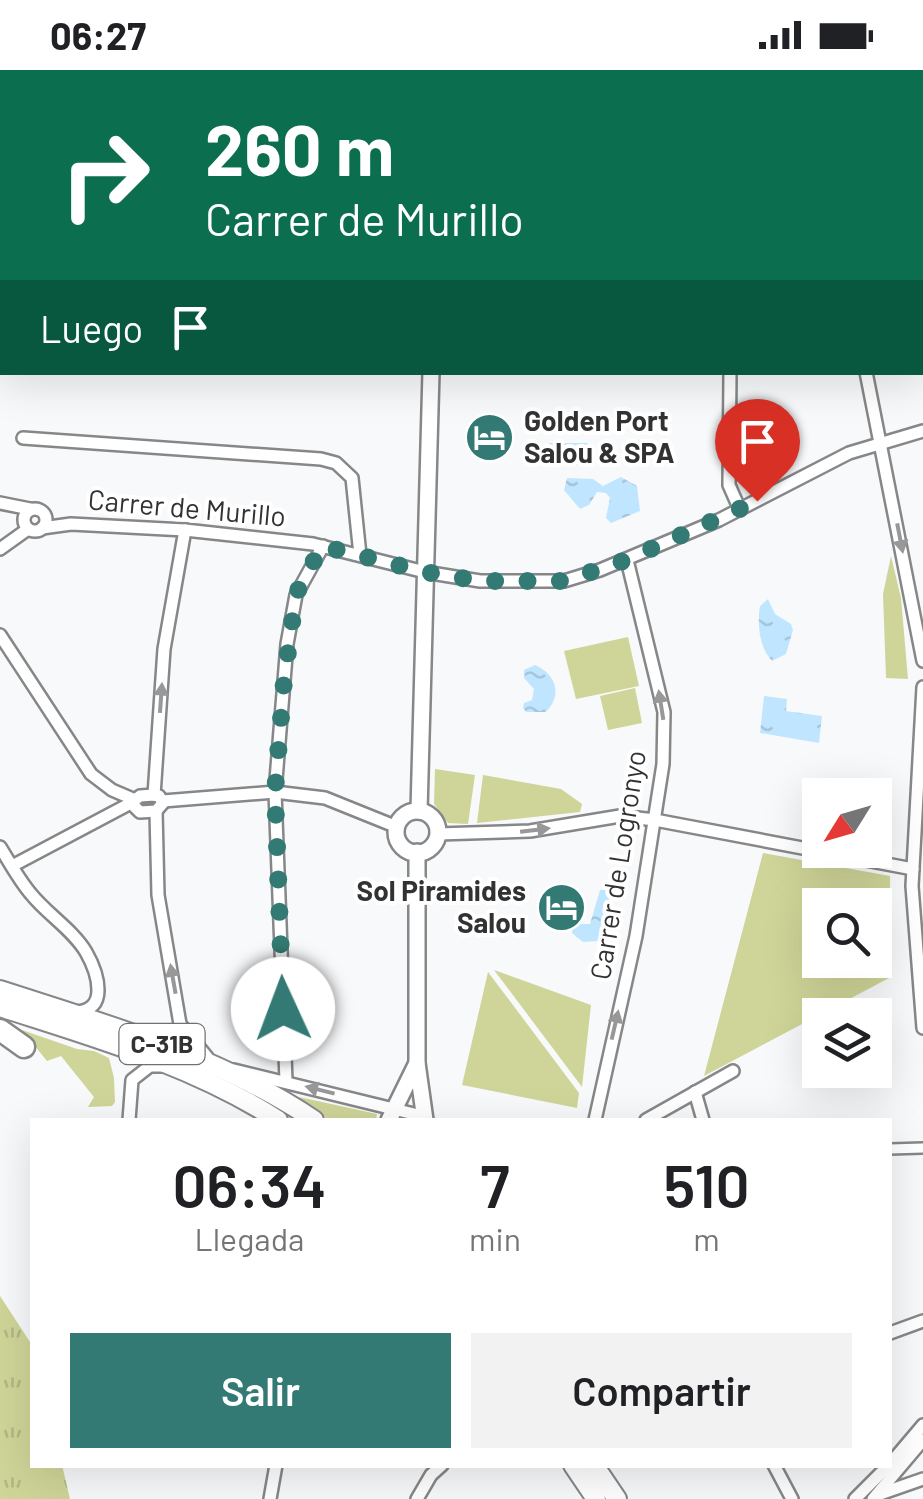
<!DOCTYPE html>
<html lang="es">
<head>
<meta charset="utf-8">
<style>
  :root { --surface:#fff; --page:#f2f2f2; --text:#202124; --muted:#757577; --accent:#327a73 }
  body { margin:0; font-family:Barlow,sans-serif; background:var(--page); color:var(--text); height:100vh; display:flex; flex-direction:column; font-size:38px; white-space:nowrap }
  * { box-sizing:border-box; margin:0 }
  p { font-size:32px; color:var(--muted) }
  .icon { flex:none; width:55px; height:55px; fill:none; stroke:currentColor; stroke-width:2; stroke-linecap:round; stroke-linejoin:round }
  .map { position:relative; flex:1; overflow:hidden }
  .panel { position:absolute; left:30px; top:1048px; width:862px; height:350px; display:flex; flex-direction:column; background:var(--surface); border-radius:0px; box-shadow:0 10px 40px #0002 }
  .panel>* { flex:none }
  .banner { position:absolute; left:0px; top:0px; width:925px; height:305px; box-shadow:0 10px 40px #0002; background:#0b6e4f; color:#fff; overflow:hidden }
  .needle { width:65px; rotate:233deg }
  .controls { position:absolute; left:802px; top:708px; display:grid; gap:20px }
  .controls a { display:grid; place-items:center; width:90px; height:90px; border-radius:0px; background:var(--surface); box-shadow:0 10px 40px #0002; font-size:50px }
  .pin { position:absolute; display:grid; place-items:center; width:85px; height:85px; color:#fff; margin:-102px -42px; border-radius:50% 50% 50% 0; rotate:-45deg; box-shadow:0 0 10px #0007 }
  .pin .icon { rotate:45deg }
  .me { position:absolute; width:110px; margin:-55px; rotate:358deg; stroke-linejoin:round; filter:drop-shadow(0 0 8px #0008) }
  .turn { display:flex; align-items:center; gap:35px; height:210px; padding:0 40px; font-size:45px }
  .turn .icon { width:130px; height:130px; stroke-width:2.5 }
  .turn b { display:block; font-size:70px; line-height:85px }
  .then { display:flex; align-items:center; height:95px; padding:0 40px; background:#0003; gap:20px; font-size:38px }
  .eta { display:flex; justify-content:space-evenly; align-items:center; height:170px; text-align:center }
  .eta b { font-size:60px; font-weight:600; line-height:70px }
  .action { display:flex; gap:20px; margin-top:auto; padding:20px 40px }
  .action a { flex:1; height:115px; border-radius:0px; background:var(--accent); color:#fff; font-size:40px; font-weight:600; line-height:115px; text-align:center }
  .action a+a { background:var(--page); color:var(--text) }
  .status { display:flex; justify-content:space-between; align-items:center; height:70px; padding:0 50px; background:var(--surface); direction:ltr }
  .status svg { height:28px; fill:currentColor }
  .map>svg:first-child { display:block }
  .grass { fill:url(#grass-tufts) }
  .forest { fill:url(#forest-crowns) }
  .green { fill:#cfd598; fill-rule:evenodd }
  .water { fill:url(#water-ripples) }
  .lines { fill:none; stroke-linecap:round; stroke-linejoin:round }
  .pedestrian-casing { stroke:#868789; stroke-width:14 }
  .minor-casing { stroke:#868789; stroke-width:16 }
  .tertiary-casing { stroke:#868789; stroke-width:20 }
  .primary-casing { stroke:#868789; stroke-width:22 }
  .trunk-casing { stroke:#868789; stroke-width:25 }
  .pedestrian { stroke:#fff; stroke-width:9 }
  .minor { stroke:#fff; stroke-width:11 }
  .tertiary { stroke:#fff; stroke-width:15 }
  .primary { stroke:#fff; stroke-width:18 }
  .trunk { stroke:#fff; stroke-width:20 }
  .oneway { fill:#989899 }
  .route { stroke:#327a73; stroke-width:18; stroke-dasharray:0 32.4 }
  .labels { text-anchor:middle; stroke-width:8; stroke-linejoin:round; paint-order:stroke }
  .shield { fill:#fff; stroke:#707070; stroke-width:2.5 }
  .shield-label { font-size:25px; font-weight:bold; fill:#323233 }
  .poi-label { font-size:28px; font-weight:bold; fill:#323233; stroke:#fff; text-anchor:start }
  .street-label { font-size:28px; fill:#323233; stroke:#fff }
</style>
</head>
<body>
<div class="status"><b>06:27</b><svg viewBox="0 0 49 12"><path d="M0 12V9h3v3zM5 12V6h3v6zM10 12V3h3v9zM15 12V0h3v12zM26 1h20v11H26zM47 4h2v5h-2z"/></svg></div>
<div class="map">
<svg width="923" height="1429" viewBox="0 0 923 1429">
  <defs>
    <pattern id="grass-tufts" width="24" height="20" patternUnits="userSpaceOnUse" patternTransform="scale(2.5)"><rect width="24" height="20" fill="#cfd598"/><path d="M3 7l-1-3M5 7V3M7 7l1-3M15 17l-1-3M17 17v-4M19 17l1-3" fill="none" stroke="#b2b783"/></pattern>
    <pattern id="forest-crowns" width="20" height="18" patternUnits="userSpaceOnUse" patternTransform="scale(2.5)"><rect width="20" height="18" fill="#cfd598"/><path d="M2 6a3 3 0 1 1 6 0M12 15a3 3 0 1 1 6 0" fill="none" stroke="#b2b783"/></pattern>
    <pattern id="water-ripples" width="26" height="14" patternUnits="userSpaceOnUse" patternTransform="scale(2.5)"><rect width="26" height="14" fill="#c0e6ff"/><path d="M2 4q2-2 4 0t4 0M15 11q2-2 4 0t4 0" fill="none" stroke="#a5c6db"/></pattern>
  </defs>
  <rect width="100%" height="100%" fill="#f8f9fb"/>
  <polygon class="grass" points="0,1226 32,1275 32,1395 62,1395 70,1429 0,1429"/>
  <polygon class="forest" points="0,0 109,0 2,2 2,211"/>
  <g class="green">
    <polygon points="891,486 901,528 908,609 886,608 883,524"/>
    <polygon points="628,567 639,616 576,629 564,581"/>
    <polygon points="635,618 642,653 608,660 600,626"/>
    <polygon points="435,699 475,705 468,754 448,753 434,734"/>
    <polygon points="483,705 561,719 582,734 580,742 477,753"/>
    <path d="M 763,783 L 890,806 L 891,907 L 704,1006 ZM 820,835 L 875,835 L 875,890 L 820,890 Z"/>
    <polygon points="494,900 591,935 582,1017"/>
    <polygon points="488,902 579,1023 577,1038 462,1015"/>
    <polygon points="22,960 77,979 94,981 109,988 114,1008 115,1032 112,1036 88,1037 94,1027 61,986 47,991"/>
    <polygon points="299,1027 377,1044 376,1050 329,1050"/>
  </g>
  <g class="water">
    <polygon points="549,373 588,373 587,395 547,395"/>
    <polygon points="621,407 637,416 640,441 611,453 606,448 610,428 606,423 597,422 589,435 580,439 564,420 567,408 593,409 603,416"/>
    <path d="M 768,529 L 775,544 L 791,554 L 793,560 L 786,584 L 772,591 C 759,577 757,554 760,536 Z"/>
    <path d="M 535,595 C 556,604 563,625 546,642 L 526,642 L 523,638 L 524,633 L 532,630 L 534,619 L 524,608 L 524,600 Z"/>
    <polygon points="764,626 787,629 786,641 822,646 819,673 760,663"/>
    <polygon points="607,819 611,822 598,871 583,872 572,863 573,854 590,854 600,820"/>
  </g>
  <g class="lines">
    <defs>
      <polyline id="pedestrian" points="890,1079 923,1078"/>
      <g id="minor">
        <polyline points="822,0 823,2"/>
        <polyline points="568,2 580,0"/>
        <polyline points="922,89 923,88"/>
        <polyline points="730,302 729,415 740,440"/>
        <polyline points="866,302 923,591"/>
        <polyline points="23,368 321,389 336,393 352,408 360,485"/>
        <polyline points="0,433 30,439"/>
        <circle cx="35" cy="450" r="11"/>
        <polyline points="42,458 71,454 185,460 313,474 425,502 480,511 564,511 600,500 719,450 849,383 923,361"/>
        <polyline points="0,479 28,459"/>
        <polyline points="0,565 91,704 112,720 133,729"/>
        <polyline points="923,617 912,816 923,958"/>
        <polyline points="154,725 164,579 185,460"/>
        <polygon points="154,725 159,726 163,733 156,741 140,742 131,733 140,726"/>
        <polyline points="163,731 275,722 325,728 397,757"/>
        <polyline points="156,741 158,825 180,954 207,987"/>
        <polyline points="438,764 530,761 620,746 655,750 913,799"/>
        <path d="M 0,777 C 10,793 19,810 31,824 C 47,844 73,860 86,882 C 98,903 110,942 74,942"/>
        <polyline points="12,796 131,733"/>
        <polyline points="234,1000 414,1044"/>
        <polyline points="286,1011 275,722 287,574 296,525 323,476"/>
        <polyline points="695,1022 703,1050"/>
        <polyline points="129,1050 132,1010 150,996 162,996"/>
        <polyline points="595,1050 636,866 663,694 664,642 627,490"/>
        <polyline points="646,1050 733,1001"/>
        <polyline points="890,1263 923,1251"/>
        <polyline points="890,1394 923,1355"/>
        <polyline points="774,1395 792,1429"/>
        <polyline points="880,1424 923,1409"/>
        <polyline points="270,1429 276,1395"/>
        <polyline points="417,1429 431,1405 442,1395"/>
        <polyline points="855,1429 889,1395"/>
        <polyline points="873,1429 923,1370"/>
      </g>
      <g id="tertiary">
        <polyline points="441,2 441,0"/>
        <polyline points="419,741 431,302"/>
        <circle cx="417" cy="762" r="21"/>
        <polyline points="417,782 417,993 425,1050"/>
        <polyline points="389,1050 417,993"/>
      </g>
      <g id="primary">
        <path d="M 0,920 C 108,955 219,986 314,1050"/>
        <path d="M 0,937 C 96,968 192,995 278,1050"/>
        <polyline points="573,1395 596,1429"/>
        <polyline points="594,1395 617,1429"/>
      </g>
      <polyline id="trunk" points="0,960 24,977"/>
    </defs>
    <use href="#pedestrian" class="pedestrian-casing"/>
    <use href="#minor" class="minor-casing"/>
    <use href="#tertiary" class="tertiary-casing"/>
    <use href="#primary" class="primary-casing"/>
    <use href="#trunk" class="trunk-casing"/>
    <use href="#pedestrian" class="pedestrian"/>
    <use href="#minor" class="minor"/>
    <use href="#tertiary" class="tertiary"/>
    <use href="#primary" class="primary"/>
    <use href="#trunk" class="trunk"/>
  </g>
  <defs><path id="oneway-solid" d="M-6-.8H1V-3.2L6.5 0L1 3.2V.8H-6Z" transform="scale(2.5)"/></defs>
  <g class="oneway">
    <use href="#oneway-solid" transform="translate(900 468) rotate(79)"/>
    <use href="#oneway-solid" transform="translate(161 628) rotate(-86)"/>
    <use href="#oneway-solid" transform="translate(661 635) rotate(-99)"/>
    <use href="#oneway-solid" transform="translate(535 760) rotate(-7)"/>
    <use href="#oneway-solid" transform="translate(173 909) rotate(-100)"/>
    <use href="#oneway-solid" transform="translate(615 955) rotate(-77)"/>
    <use href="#oneway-solid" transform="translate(320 1020) rotate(-166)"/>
  </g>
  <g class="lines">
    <polyline class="route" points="283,939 275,722 284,611 296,524 322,476 425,502 480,511 564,511 626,490 757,431"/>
  </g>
  <defs>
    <symbol id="hotel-disc" viewBox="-11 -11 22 22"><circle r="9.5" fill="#327a73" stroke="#fff"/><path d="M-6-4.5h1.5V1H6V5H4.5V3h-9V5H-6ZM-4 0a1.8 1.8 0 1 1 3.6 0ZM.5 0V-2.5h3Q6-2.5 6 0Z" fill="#fff"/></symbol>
  </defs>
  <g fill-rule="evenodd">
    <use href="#hotel-disc" x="462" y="340" width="55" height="55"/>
    <use href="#hotel-disc" x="534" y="810" width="55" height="55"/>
  </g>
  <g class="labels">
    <rect class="shield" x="119.5" y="954" width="85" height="40" rx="8"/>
    <g class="shield-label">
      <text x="162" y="983">C-31B</text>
    </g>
    <g class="poi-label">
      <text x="524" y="361">Golden Port<tspan x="524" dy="32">Salou &amp; SPA</tspan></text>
      <text x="526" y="831" text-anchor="end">Sol Piramides<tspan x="526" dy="32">Salou</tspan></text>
    </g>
    <g class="street-label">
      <text transform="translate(187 438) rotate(5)" y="10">Carrer de Murillo</text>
      <text transform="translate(618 795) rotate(-81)" y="10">Carrer de Logronyo</text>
    </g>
  </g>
</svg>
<div class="controls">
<a><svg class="needle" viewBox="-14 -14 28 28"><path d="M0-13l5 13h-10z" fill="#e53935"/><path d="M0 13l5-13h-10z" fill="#757577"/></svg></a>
<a><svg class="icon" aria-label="search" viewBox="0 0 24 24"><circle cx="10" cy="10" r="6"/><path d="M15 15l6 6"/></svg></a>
<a><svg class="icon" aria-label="layers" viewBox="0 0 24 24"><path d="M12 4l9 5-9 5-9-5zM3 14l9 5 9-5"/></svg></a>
</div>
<div class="pin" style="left:757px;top:431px;background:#d93025"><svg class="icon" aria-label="arrive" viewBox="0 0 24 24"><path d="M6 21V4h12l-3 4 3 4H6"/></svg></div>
<svg class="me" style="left:283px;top:939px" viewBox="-20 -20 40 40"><circle r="19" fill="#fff"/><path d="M0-13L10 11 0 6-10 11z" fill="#327a73"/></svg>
<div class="banner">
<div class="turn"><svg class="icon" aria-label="right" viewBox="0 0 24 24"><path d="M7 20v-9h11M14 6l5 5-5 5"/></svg><div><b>260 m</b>Carrer de Murillo</div></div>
<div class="then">Luego<svg class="icon" aria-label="arrive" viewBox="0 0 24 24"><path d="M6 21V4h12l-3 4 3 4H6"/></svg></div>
</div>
<section class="panel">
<div class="eta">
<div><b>06:34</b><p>Llegada</p></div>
<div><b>7</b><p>min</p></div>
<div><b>510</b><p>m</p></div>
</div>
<div class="action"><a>Salir</a><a>Compartir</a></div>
</section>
</div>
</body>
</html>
